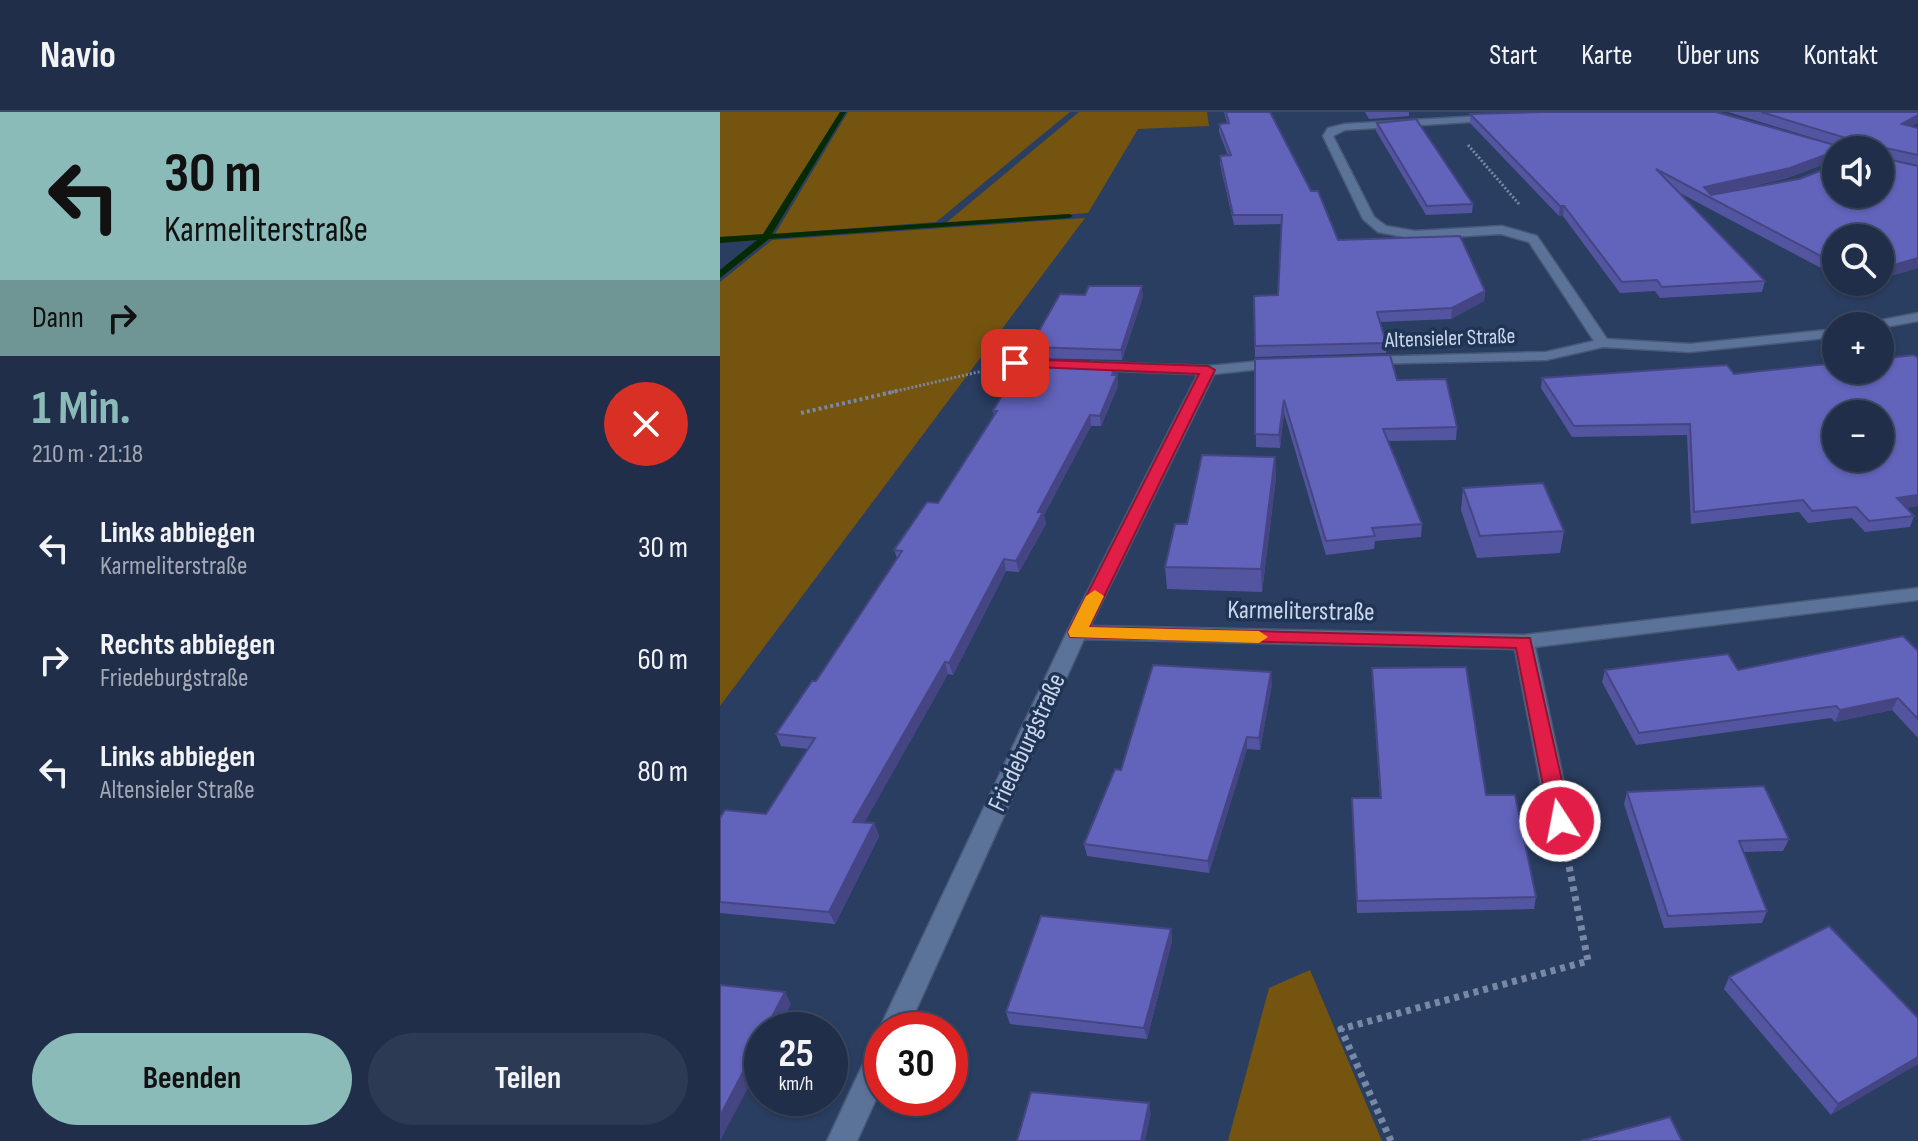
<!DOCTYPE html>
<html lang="de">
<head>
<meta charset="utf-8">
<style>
  :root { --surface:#202e49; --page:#2d3a53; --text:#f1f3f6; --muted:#a2a8b4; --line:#3d4a61; --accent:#8bbbb9 }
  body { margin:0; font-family:"Sofia Sans Condensed",sans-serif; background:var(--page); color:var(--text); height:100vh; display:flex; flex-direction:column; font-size:30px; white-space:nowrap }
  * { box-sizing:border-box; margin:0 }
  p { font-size:26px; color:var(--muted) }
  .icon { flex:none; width:44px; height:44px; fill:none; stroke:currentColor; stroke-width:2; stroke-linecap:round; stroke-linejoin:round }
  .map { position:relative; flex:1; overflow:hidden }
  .side { display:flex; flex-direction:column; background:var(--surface); width:720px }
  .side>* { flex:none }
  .top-card { background:#8bbbb9; color:#111; overflow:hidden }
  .fabs { position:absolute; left:1102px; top:24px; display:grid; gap:16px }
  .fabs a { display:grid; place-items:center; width:72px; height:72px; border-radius:50%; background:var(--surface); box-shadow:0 2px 6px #0004,0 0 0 2px var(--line); font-size:40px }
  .speed { position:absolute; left:24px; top:900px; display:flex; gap:16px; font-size:40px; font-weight:700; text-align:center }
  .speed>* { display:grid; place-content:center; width:104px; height:104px; border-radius:50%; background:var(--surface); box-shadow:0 2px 6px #0004,0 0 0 2px var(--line); line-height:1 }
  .speed small { font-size:20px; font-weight:400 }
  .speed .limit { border:12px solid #d22; background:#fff; color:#111 }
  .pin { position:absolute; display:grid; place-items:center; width:68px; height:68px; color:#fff; margin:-34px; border-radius:16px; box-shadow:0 4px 12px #0006 }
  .me { position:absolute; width:88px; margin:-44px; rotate:349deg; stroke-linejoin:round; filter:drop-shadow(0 0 6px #0008) }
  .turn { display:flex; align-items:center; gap:28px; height:168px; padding:0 32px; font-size:36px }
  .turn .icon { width:104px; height:104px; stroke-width:2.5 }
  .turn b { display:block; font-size:56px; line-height:68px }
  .then { display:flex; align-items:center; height:76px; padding:0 32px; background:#0003; gap:16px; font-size:30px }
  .round { display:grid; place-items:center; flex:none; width:84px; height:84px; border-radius:42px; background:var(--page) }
  .overview { display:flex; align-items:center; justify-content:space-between; height:136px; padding:0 32px }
  h1 { font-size:48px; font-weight:700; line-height:60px; color:var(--accent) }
  .action { display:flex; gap:16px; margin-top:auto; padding:16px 32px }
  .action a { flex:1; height:92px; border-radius:48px; background:var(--accent); color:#111; font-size:32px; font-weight:700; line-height:92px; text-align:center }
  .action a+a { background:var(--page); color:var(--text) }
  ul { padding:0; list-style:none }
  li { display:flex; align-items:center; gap:24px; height:112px; padding:0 32px }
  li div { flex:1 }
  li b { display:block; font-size:30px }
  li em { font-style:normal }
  header { display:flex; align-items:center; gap:48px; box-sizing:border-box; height:112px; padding:0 40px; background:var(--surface); border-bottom:2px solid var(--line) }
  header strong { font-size:38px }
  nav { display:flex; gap:44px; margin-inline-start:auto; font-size:28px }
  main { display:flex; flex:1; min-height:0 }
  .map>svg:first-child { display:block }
  .green { fill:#75540f }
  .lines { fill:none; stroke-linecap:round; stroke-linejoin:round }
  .stream { fill:#062b00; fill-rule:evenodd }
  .minor-casing { stroke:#485977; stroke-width:3 }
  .path-far2 { stroke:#7889a6; stroke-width:3; stroke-dasharray:2 2; stroke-linecap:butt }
  .path-far1 { stroke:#7889a6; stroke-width:4; stroke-dasharray:3 3; stroke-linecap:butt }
  .path { stroke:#7889a6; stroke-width:7; stroke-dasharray:5 5; stroke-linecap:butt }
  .minor { fill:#5c7399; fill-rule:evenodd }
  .wall { fill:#5455a1; fill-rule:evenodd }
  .shaded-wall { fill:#454583 }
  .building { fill:#6263bb; stroke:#454583; stroke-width:2; fill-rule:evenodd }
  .route { fill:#e11d48; stroke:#92132f; stroke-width:2 }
  .slow { fill:#f59e0b }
  .labels { text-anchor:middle; stroke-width:7; stroke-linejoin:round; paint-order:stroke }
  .far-street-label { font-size:22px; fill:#c9d6ec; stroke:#203455 }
  .street-label { font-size:26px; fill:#c9d6ec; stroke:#203455 }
</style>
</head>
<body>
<header>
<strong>Navio</strong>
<nav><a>Start</a><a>Karte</a><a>Über uns</a><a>Kontakt</a></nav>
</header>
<main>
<section class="side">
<div class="top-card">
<div class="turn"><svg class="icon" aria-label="left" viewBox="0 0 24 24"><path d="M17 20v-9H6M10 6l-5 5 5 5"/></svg><div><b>30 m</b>Karmeliterstraße</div></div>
<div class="then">Dann<svg class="icon" aria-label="right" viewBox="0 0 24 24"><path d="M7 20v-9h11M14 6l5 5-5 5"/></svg></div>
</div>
<div class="overview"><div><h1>1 Min.</h1><p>210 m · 21:18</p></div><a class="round" style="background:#d93025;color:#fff"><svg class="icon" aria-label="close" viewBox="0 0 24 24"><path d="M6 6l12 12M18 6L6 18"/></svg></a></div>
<ul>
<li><svg class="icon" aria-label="left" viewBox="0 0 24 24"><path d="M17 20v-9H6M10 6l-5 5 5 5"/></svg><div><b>Links abbiegen</b><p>Karmeliterstraße</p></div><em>30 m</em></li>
<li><svg class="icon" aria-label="right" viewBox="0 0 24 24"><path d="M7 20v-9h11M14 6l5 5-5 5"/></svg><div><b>Rechts abbiegen</b><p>Friedeburgstraße</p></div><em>60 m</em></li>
<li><svg class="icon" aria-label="left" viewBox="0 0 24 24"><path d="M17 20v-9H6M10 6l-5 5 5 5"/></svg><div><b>Links abbiegen</b><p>Altensieler Straße</p></div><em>80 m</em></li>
</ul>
<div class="action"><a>Beenden</a><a>Teilen</a></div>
</section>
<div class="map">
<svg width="1198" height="1029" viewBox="0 0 1198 1029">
  <rect width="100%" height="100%" fill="#2a3e61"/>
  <g class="green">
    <polygon points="0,0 120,0 44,123 0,125"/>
    <polygon points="128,0 350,0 216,110 55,122"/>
    <polygon points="359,0 487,0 489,14 418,17 368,101 226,111"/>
    <polygon points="365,106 0,594 0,170 52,128"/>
    <polygon points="590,858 662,1029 508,1029 549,876"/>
  </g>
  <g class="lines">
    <polygon class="stream" points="120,0 126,0 52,122 349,102 353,104 349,106 49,127 0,166 0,158 37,128 0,131 0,125 43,122"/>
    <defs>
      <g id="minor">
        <polygon points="777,3 780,8 625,18 613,24 654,105 666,114 695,119 782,114 817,124 887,227 970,232 1116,217 1116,225 970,240 883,235 826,248 641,252 641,246 646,245 826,240 874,229 809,130 781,122 695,127 658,120 643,107 603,24 608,16 625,12"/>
        <polygon points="1198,201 1198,209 1160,216 1160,214 1144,214 1151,210"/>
        <polygon points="295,247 327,248 334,252 327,256 290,254 288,251"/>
        <polygon points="562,247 567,248 567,254 494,262 370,514 804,523 1198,476 1198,488 815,535 852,709 848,716 840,718 832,716 828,709 795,537 364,527 187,918 162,918 162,925 159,918 163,909 347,520 478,262 371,258 364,254 371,250 488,254"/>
        <polygon points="162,929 162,974 137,1029 107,1029 152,933"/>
      </g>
    </defs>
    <use href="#minor" class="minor-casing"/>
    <g class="path-far2">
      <polyline points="748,33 799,92"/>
      <polyline points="168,281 267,258"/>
    </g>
    <polyline class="path-far1" points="81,301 177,279"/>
    <polyline class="path" points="671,1029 621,917 868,849 846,739"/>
    <use href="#minor" class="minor"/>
  </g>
  <g class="wall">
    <polygon points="504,0 550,0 591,79 618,128 765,179 764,189 731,207 660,210 666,231 666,241 535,245 534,184 558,183 562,112 514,113 500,52 500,44 508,43 499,20 499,12 507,11"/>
    <polygon points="645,0 689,0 689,4 649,7"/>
    <path d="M 1008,0 L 1198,0 L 1191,14 L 1198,16 L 1198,53 L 1162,46 L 1198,156 L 1160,167 L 1160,126 L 1116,126 L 1116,164 L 958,80 L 1045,169 L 1042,180 L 940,186 L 935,179 L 900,181 L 843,104 L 839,104 L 750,11 L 750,2 L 1119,34 ZM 1116,38 L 1160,38 L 1079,67 L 1008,80 L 1067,66 L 1115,48 L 1116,49 Z"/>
    <polygon points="657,11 753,92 752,101 706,103 656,19"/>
    <polygon points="423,184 402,248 312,246 310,235"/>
    <polygon points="1198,246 1198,394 1186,396 1194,404 1190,415 1145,420 1132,406 1088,411 1079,400 971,412 967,323 852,325 821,276 822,266 1014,262"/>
    <polygon points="535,247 677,268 737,315 736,328 668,329 702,412 701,425 655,429 654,437 606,443 564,301 560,336 536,335"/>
    <polygon points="396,251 398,274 381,314 371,314 324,403 326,412 299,460 286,459 233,563 228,562 144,711 154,711 159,724 115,812 0,801 0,706 46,702 88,637 61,634 56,622 96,569 177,446 174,438 218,391 274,303 273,299"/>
    <polygon points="555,345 556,366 542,480 447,477 445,455 467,412"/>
    <polygon points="743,376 844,419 840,441 757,446 741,398"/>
    <polygon points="1198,539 1198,626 1172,598 1115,610 1111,606 916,633 882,570 885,558 1018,558"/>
    <polygon points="652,556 766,683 816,785 814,797 637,801 632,686 660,686 652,568"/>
    <polygon points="552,572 540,638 527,637 489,761 367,744 364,732 401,658"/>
    <polygon points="907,680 1069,727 1063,739 1024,740 1047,799 1042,811 944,816 904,692"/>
    <polygon points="451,817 452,829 427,927 290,912 286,900"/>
    <polygon points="1009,865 1198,906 1111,1003 1004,877"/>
  </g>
  <g class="shaded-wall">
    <polygon points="1198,3 1198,11 1179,21 1182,12"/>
    <polygon points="1116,39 1115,48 1067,66 987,84 984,75"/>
    <polygon points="840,94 844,94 843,104 839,104"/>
    <polygon points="1198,146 1198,156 1160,167 1160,157"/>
    <polygon points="1136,170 1149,170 1135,174"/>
    <polygon points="422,174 423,184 402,248 401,238"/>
    <polygon points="765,179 764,189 731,207 732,196"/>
    <polygon points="396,251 398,274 381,314 380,304"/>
    <polygon points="564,288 564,301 560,336 559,323"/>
    <polygon points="370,303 371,314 324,403 326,412 299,460 296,449 318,400"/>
    <polygon points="555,345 556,366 542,480 541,457"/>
    <polygon points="1198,383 1198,394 1173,397 1177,386"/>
    <polygon points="284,447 286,459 233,563 229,551"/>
    <polygon points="225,550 228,562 138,722 133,710"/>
    <polygon points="551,560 552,572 540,638 539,626"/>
    <polygon points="1178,586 1172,598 1115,610 1120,598"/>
    <polygon points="527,625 527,637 489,761 488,749"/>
    <polygon points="154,711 159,724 115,812 109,800"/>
    <polygon points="451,817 452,829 427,927 424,916"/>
    <polygon points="65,880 71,892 58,918 45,918"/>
    <polygon points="42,924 42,949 0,1029 0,1004"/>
    <polygon points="1198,945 1198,952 1111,1003 1118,992"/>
    <polygon points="429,991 431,1002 425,1029 421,1029"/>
  </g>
  <g class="building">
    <polygon points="506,0 550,0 591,79 598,79 618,128 740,124 765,179 732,196 657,200 666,231 535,234 534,184 558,183 562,103 513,103 500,44 511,43 499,12 509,11"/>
    <path d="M 821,0 L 996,0 L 1118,34 L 1128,29 L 1126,26 L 1041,0 L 1198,0 L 1198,3 L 1182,12 L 1198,16 L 1198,43 L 1161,35 L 1162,46 L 1198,54 L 1198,146 L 1160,157 L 1160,126 L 1116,126 L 1116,152 L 936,57 L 1045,169 L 942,175 L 937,168 L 902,170 L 844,94 L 840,94 L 750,2 ZM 1116,38 L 1160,38 L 1160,82 L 1116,82 L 1116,53 L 1079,67 L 991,83 L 984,75 L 1070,56 L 1116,39 Z"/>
    <polygon points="696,7 753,92 707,94 657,11"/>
    <polygon points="369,174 422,174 401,238 310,235 340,182 365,183"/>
    <polygon points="670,243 677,268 726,267 737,315 663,317 702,412 652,416 655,424 606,429 564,288 559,323 535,322 535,247"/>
    <path d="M 1194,243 L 1198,246 L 1198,383 L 1177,386 L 1194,404 L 1149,409 L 1136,395 L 1092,399 L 1083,388 L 974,400 L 970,312 L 854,314 L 822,266 L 1007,253 L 1014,262 L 1116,251 L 1116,258 L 1160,258 L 1160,247 ZM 1116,302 L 1160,302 L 1160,346 L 1116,346 Z"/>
    <polygon points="302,248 396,251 392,263 397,263 380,304 370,303 318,400 323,400 296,449 284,447 229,551 225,550 133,710 154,711 109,800 0,790 0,706 5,698 46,702 95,626 56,622 92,569 96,569 182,439 174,438 207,390 218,391 277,299 273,299"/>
    <polygon points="482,343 555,345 541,457 445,455 455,412 467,412"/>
    <polygon points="823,371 844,419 760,424 743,376"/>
    <polygon points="1183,524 1198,539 1198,607 1178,586 1120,598 1116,594 919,621 885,558 1008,542 1018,558"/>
    <polygon points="433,553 551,560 539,626 527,625 488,749 364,732 395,657 401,658"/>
    <polygon points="746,555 766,683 795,683 816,785 637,789 632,686 661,686 652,556"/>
    <polygon points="1044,674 1069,727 1019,729 1047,799 948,804 907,680"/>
    <polygon points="321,804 451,817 424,916 286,900"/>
    <polygon points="1109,814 1198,906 1198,945 1118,992 1009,865"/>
    <polygon points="0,873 65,880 45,918 42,918 42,924 0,1004"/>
    <polygon points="311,980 429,991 421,1029 297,1029"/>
    <polygon points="950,1005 962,1029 861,1029"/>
  </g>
  <polygon class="route" points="295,247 488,254 495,258 369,515 810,526 851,709 848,715 840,717 833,715 830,709 796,536 350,525 348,520 479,262 290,254 290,248"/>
  <polygon class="slow" points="375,478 384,484 369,515 539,519 548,525 539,531 350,525 348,520 366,484"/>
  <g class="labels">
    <g class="far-street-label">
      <text transform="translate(730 225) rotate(-2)" y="8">Altensieler Straße</text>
    </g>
    <g class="street-label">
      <text transform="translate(581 498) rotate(1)" y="9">Karmeliterstraße</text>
      <text transform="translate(306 630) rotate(-65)" y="9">Friedeburgstraße</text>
    </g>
  </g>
</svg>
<div class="fabs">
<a><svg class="icon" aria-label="sound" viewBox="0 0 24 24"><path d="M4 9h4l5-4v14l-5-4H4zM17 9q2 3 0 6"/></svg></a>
<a><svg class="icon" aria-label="search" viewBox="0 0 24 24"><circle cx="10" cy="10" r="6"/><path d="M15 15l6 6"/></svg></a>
<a>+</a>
<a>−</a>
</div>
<div class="speed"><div>25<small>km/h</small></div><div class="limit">30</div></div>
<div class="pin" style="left:295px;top:251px;background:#d93025"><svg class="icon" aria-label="arrive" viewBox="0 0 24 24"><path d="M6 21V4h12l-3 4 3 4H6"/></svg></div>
<svg class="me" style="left:840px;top:709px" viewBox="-20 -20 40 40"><circle r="17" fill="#e11d48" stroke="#fff" stroke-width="3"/><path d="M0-11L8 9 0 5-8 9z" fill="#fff"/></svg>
</div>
</main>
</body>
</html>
